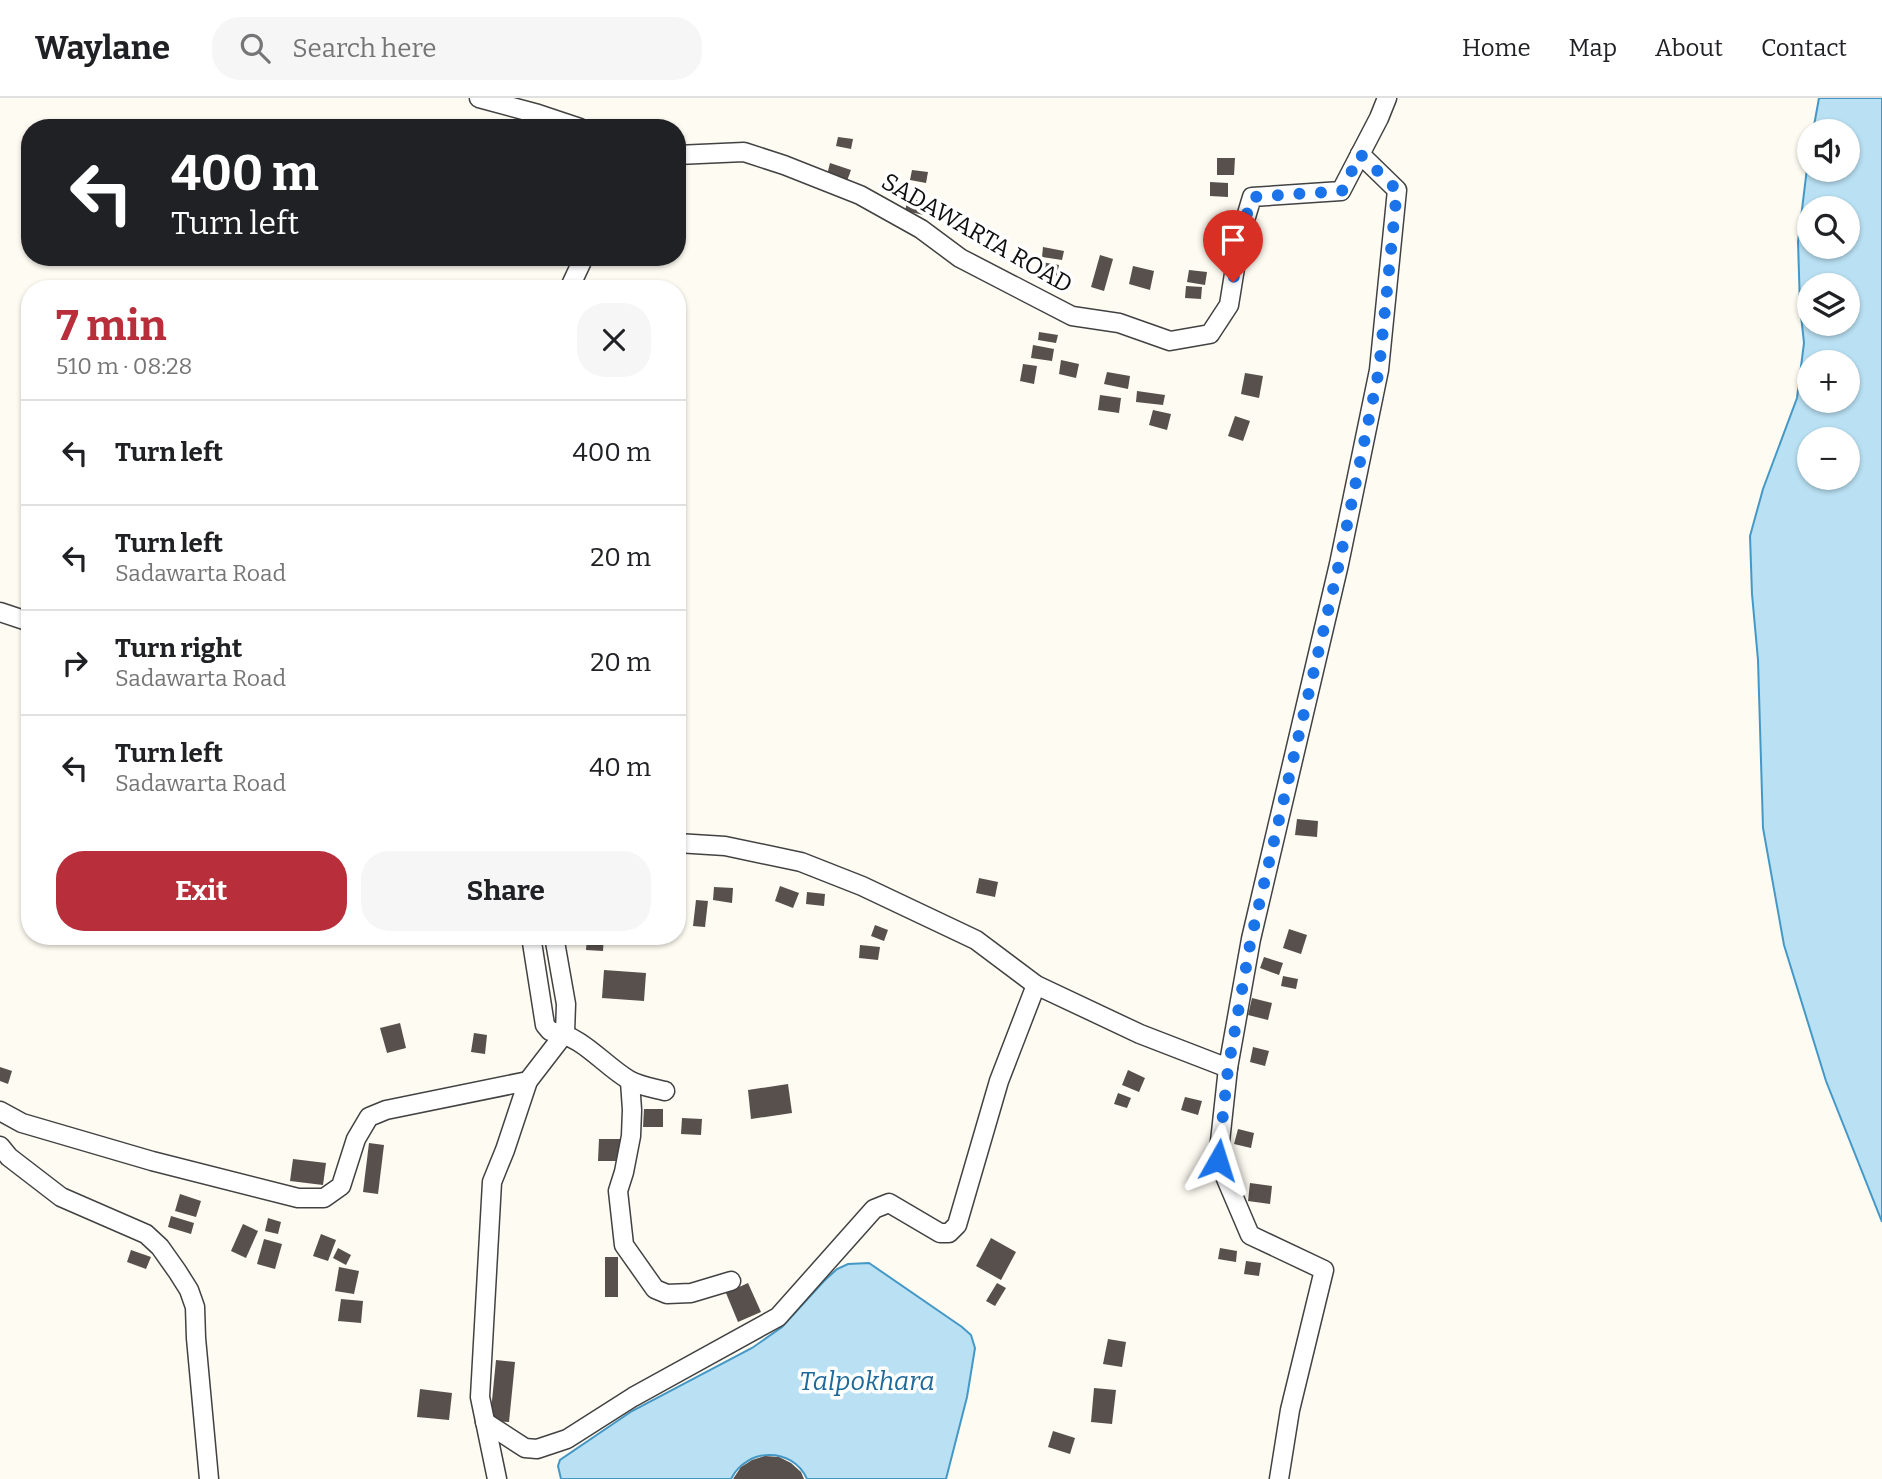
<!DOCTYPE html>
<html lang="en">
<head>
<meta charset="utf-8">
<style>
  :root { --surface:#fff; --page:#f6f6f6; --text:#202124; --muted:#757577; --line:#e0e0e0; --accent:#b82e3a }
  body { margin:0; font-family:Bitter,serif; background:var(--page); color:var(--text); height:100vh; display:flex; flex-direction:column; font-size:26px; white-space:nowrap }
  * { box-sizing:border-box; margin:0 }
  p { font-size:23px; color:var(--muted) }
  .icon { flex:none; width:38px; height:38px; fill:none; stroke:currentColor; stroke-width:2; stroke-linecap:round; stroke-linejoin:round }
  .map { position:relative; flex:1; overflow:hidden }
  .panel { position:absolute; left:21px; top:182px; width:665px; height:665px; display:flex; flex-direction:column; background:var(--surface); border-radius:28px; box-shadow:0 2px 5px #0004 }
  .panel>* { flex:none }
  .hud { position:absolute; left:21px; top:21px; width:665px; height:147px; border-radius:28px; box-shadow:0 2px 5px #0004; background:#202124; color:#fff; overflow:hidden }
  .buttons { position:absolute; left:1797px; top:21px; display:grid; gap:14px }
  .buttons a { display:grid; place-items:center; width:63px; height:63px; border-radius:50%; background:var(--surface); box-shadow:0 2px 5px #0004; font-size:35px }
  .pin { position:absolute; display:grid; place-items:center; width:60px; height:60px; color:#fff; margin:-72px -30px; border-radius:50% 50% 50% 0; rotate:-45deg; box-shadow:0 0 7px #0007 }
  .pin .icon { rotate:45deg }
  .me { position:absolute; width:77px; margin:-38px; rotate:6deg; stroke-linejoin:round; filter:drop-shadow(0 0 5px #0008) }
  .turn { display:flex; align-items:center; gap:24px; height:147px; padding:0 35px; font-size:32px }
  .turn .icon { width:91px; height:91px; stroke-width:2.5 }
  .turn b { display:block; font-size:49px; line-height:60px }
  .round { display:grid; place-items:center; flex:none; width:74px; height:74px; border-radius:28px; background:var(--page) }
  .overview { display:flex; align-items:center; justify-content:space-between; height:119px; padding:0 35px }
  h1 { font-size:42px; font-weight:700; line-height:52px; color:var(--accent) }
  .button { display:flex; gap:14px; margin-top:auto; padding:14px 35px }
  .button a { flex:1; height:80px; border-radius:28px; background:var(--accent); color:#fff; font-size:28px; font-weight:700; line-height:80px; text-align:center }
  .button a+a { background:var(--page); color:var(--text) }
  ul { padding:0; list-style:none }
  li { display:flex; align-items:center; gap:21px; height:105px; padding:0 35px; border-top:2px solid var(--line) }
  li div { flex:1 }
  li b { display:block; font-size:26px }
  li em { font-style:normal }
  header { display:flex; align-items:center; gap:42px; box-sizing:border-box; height:98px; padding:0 35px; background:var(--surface); border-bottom:2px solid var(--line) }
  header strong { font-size:33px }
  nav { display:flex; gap:38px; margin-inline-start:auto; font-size:24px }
  .search { width:490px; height:63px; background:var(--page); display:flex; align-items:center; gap:18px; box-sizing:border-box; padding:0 24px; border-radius:28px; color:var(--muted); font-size:26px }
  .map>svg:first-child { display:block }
  .water { fill:#b9e0f3; stroke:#4498c6; stroke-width:2; fill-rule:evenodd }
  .building { fill:#57504c }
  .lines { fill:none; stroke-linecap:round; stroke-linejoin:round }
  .minor-casing { stroke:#424242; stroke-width:21 }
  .minor { stroke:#fff; stroke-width:18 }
  .route { stroke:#1a73e8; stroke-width:12; stroke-dasharray:0 21.6 }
  .labels { text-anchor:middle; stroke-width:7; stroke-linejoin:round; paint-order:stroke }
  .street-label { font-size:24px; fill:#0f0f0f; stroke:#fff }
  .water-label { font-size:26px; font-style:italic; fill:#1e6a9b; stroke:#fff }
</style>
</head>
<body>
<header>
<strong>Waylane</strong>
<div class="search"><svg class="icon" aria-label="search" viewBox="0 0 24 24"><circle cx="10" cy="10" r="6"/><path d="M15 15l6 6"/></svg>Search here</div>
<nav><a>Home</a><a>Map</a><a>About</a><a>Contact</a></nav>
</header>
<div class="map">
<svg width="1882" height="1381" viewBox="0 0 1882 1381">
  <rect width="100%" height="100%" fill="#fefbf2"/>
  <g class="water">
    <path d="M 1819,0 L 1882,0 L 1882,1124 L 1826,983 L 1784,847 L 1763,730 L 1758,562 L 1752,496 L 1750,438 L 1763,391 L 1797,300 L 1804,245 L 1800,208 L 1798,144 L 1809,54 L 1810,72 L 1848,72 L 1848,33 L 1813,33 ZM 1810,110 L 1848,110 L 1848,149 L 1810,149 ZM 1810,187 L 1848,187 L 1848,226 L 1810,226 ZM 1810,264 L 1848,264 L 1848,303 L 1810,303 ZM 1810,341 L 1848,341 L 1848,380 L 1810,380 Z"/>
    <path d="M 869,1165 L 962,1229 L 971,1237 L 975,1250 L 967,1299 L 946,1381 L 807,1381 C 792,1348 746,1350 731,1381 L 561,1381 L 558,1368 L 560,1362 L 632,1313 L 752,1250 L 782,1229 L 824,1183 L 837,1171 L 848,1166 Z"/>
  </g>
  <g class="building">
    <polygon points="838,39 853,41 851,51 836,48"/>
    <polygon points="1217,60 1235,60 1234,77 1217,77"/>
    <polygon points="830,65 851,72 847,83 827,77"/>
    <polygon points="912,72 928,74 926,85 910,82"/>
    <polygon points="1210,84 1228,85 1228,99 1210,98"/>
    <polygon points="908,100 927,104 924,117 905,113"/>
    <polygon points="1043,149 1064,153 1062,162 1042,159"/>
    <polygon points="1100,157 1113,161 1104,193 1091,189"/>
    <polygon points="1041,164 1059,167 1057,178 1040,176"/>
    <polygon points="1133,168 1154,173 1150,192 1129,186"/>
    <polygon points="1189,172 1207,174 1205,187 1187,184"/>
    <polygon points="1186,188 1202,189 1201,201 1185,200"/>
    <polygon points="1039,234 1058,237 1056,245 1038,242"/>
    <polygon points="1033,247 1054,251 1052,263 1031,260"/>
    <polygon points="1061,262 1079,266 1076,280 1059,276"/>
    <polygon points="1023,266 1037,268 1034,286 1020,283"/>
    <polygon points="1107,274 1130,278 1128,291 1104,286"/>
    <polygon points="1245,275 1263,278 1259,300 1241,296"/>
    <polygon points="1137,293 1165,297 1163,307 1136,304"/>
    <polygon points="1100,297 1121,300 1119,315 1098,312"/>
    <polygon points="1153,312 1171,316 1167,332 1149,327"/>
    <polygon points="1235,318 1250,323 1243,343 1228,338"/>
    <polygon points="1297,721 1318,723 1317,739 1295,737"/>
    <polygon points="979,780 998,784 995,799 976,795"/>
    <polygon points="780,788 799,795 793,810 775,803"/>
    <polygon points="714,789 733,790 732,805 713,802"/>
    <polygon points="807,794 825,796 824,808 806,806"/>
    <polygon points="696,802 708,803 705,829 693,828"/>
    <polygon points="875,827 888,832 884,843 871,838"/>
    <polygon points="1289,831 1307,837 1301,856 1283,850"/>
    <polygon points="587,838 604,838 603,853 586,852"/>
    <polygon points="860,847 880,849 878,862 859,860"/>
    <polygon points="1264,859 1283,865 1279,877 1260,870"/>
    <polygon points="604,872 646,875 644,903 602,900"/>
    <polygon points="1283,878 1298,881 1296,891 1281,888"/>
    <polygon points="1252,900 1272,905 1268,922 1248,917"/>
    <polygon points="400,925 406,950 387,955 380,930"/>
    <polygon points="474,935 487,937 485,956 471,954"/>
    <polygon points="1253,949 1269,953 1265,968 1250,964"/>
    <polygon points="0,969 12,973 8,986 0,983"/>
    <polygon points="1128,972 1145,980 1139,994 1122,987"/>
    <polygon points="788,986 792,1015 751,1021 748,992"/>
    <polygon points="1118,995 1131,1000 1127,1010 1114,1006"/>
    <polygon points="1185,999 1202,1003 1198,1017 1181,1012"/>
    <polygon points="644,1011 663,1011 663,1029 643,1029"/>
    <polygon points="682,1020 702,1021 701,1037 681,1036"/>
    <polygon points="1238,1031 1254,1035 1251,1050 1234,1046"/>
    <polygon points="599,1041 621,1041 621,1063 598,1063"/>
    <polygon points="369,1045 384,1047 378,1096 363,1094"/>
    <polygon points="293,1061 326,1065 323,1087 290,1083"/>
    <polygon points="1250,1085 1272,1088 1270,1106 1248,1103"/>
    <polygon points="180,1096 201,1103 196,1119 175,1113"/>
    <polygon points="171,1118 194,1125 191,1136 168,1129"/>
    <polygon points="268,1120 281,1124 278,1136 265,1133"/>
    <polygon points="243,1126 258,1133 246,1160 231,1153"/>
    <polygon points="321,1136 336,1142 328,1163 313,1158"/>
    <polygon points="991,1140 1016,1154 1001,1182 976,1168"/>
    <polygon points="264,1141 282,1146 275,1171 257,1166"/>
    <polygon points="338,1150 351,1157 346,1167 333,1160"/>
    <polygon points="1220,1150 1237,1153 1236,1164 1218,1161"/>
    <polygon points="131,1152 151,1159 146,1171 127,1164"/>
    <rect x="605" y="1159" width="13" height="40"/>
    <polygon points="1246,1163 1261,1165 1259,1178 1244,1176"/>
    <polygon points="339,1169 359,1173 354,1196 335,1193"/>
    <polygon points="748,1185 761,1214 738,1224 726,1195"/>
    <polygon points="997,1185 1006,1190 995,1208 986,1203"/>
    <polygon points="341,1201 363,1203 361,1225 338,1223"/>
    <polygon points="1108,1241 1126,1244 1122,1269 1103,1266"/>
    <polygon points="496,1262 515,1264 509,1324 490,1323"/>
    <polygon points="1094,1290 1116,1292 1112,1326 1091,1324"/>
    <polygon points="420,1291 452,1295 449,1322 417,1319"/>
    <polygon points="1053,1333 1075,1340 1070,1356 1048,1349"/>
    <polygon points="765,1358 779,1359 791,1365 801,1374 804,1381 733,1381 741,1369 752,1362"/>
  </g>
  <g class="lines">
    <defs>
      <g id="minor">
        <polyline points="479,0 538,16 580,30"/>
        <polyline points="677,57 744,54 784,67 860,97 921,131 960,160 1072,218 1119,225 1170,243 1210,236 1229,207 1240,139 1252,99 1341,93 1379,20 1387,0"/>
        <polyline points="569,191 584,159"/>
        <polyline points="0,514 30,524"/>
        <polyline points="677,745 725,748 801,764 862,788 976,842 1036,887 1140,936 1228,970"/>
        <path d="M 531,838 L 545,927 L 550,933 C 583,938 601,965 629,982 C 639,988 654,990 665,993"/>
        <polyline points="630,983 632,1012 631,1038 624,1074 618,1093 624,1147 655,1191 667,1196 691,1195 731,1183"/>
        <polyline points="0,1013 22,1025 152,1063 298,1100 324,1100 341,1088 356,1041 369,1019 386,1012 528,983"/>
        <polyline points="0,1048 9,1059 61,1099 146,1136 160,1149 177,1173 189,1192 195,1209 196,1240 209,1381"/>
        <polyline points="485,1324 525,1350 537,1351 567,1341 633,1299 778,1219 874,1111 889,1105 940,1135 949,1135 957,1127 999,983 1036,887"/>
        <polyline points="497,1381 480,1299 492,1084 505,1052 528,983 565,935 566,906 554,838"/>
        <polyline points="1279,1381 1290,1312 1324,1172 1250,1137 1218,1062 1228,970 1251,841 1339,466 1379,272 1397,92 1360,56"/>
      </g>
    </defs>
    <use href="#minor" class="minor-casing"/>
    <use href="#minor" class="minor"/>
  </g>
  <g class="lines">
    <polyline class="route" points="1218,1062 1228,971 1251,841 1339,466 1379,272 1397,92 1360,56 1342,93 1252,99 1240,139 1233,184"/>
  </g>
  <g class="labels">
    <g class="street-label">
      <text transform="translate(977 135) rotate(30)" y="8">SADAWARTA ROAD</text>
    </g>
    <g class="water-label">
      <text x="867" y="1292">Talpokhara</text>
    </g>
  </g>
</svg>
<div class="buttons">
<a><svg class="icon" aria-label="sound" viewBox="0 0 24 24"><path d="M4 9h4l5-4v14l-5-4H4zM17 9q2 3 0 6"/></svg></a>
<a><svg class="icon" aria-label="search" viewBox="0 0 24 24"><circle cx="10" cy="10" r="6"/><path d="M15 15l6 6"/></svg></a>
<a><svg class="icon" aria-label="layers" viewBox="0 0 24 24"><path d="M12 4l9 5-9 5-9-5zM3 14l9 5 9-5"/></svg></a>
<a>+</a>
<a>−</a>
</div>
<div class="pin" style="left:1233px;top:184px;background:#d93025"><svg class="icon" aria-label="arrive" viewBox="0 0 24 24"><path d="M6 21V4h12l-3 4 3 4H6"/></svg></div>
<svg class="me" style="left:1218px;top:1062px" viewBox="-20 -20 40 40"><path d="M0-17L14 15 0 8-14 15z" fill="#1a73e8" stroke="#fff" stroke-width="4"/></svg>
<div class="hud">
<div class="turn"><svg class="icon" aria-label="left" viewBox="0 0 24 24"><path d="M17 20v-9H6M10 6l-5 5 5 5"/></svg><div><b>400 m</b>Turn left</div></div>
</div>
<section class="panel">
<div class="overview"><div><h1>7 min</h1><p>510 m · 08:28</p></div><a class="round"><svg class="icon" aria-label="close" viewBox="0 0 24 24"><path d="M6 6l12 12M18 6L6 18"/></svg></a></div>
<ul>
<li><svg class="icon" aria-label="left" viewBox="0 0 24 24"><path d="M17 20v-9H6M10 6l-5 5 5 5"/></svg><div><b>Turn left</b></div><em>400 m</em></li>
<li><svg class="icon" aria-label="left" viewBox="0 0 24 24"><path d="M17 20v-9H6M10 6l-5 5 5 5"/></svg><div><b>Turn left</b><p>Sadawarta Road</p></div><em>20 m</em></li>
<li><svg class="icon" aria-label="right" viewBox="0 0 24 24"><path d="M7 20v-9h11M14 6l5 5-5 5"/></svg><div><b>Turn right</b><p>Sadawarta Road</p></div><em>20 m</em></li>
<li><svg class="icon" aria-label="left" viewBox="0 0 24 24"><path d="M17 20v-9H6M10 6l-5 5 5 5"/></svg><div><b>Turn left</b><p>Sadawarta Road</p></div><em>40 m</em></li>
</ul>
<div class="button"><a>Exit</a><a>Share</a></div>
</section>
</div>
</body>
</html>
